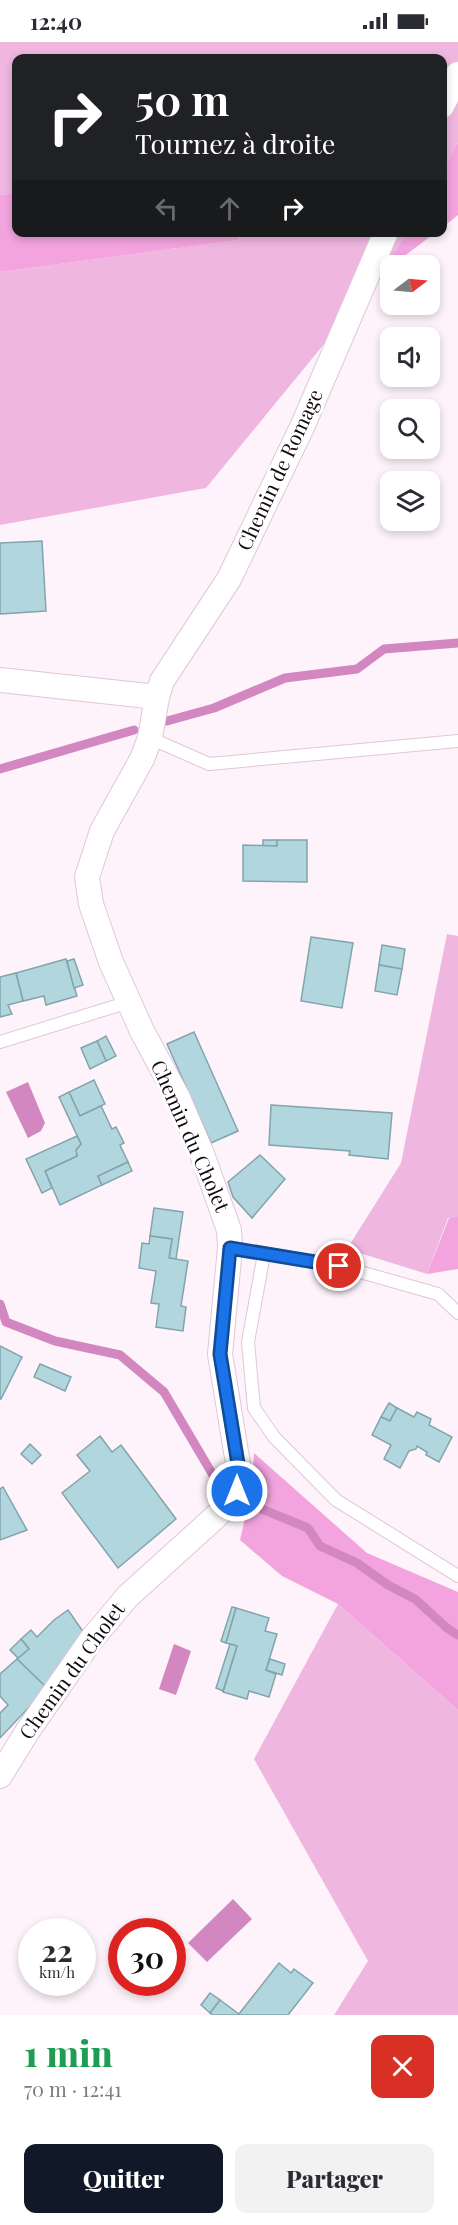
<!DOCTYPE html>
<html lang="fr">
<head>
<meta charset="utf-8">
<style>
  :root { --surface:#fff; --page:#f2f2f3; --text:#2b2b33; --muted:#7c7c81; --accent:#111827 }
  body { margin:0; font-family:"Playfair Display",serif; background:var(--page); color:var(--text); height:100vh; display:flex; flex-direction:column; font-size:22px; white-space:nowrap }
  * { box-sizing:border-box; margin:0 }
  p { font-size:20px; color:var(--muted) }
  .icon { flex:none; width:33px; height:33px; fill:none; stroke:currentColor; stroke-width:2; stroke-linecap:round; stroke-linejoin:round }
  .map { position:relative; height:1973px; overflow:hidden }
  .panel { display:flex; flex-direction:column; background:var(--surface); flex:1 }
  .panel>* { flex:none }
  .hud { position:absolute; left:12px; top:12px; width:435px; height:183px; border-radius:12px; box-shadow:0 3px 9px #0003; background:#202124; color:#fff; overflow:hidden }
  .needle { width:39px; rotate:74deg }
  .fabs { position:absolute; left:380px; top:213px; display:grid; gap:12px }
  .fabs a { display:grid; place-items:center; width:60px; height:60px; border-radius:12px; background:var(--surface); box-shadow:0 3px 9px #0003; font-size:30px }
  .speed { position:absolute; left:18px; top:1876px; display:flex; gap:12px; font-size:30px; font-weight:700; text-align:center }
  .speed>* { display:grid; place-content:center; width:78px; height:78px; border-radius:50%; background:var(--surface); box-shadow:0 3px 9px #0003; line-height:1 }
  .speed small { font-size:15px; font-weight:400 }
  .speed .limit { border:9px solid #d22; background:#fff; color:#111 }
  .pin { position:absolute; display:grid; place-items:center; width:51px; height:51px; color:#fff; margin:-26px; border:3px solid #fff; border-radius:50%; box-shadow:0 2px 6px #0007 }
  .me { position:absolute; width:66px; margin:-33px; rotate:0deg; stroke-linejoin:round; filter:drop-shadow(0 0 4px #0008) }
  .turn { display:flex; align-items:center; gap:21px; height:126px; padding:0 24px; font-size:27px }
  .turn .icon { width:78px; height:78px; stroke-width:2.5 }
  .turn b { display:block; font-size:42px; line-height:51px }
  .lanes { display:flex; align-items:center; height:57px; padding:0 24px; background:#0003; justify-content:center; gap:30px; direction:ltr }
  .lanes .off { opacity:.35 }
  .round { display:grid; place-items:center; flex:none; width:63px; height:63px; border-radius:12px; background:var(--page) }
  .summary { display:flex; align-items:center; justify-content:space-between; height:102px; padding:0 24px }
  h1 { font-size:36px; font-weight:800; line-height:45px; color:#1e9e55 }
  .action { display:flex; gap:12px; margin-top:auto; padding:12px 24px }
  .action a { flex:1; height:69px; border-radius:12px; background:var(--accent); color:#fff; font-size:24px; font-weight:800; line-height:69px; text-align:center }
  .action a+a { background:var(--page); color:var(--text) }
  .status { display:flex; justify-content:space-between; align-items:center; height:42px; padding:0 30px; background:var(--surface); direction:ltr }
  .status svg { height:16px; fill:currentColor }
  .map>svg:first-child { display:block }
  .green { fill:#efb6e0 }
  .forest { fill:#f3a4df }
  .water { fill:#d387c1 }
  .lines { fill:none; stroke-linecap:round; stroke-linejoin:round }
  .stream { stroke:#d387c1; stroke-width:9 }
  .building { fill:#b2d6de; stroke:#82a4ab; stroke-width:1.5 }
  .service-casing { stroke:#e1c6d9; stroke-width:14 }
  .minor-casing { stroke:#e1c6d9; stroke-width:26 }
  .service { stroke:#fff; stroke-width:12 }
  .minor { stroke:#fff; stroke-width:24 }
  .route-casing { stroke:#114b97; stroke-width:15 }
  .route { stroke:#1a73e8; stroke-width:10 }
  .labels { text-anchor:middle; stroke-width:6; stroke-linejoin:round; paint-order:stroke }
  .street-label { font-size:20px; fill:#11090f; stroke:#fff }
</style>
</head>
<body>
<div class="status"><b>12:40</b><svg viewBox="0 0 49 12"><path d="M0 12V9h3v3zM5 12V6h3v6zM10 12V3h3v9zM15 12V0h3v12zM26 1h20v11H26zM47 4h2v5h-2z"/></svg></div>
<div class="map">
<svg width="458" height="1973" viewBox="0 0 458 1973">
  <rect width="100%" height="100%" fill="#fef3fb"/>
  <g class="green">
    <polygon points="0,0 458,0 458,101 443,127 442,16 16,16 16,151 0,153"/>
    <polygon points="237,191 406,191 383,230 206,446 0,483 0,230 237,198"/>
    <polygon points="447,892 458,894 458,1174 448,1176 427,1232 347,1207 401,1121"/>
    <polygon points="338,1562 458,1668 458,1973 334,1973 368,1919 254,1717"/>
  </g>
  <g class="forest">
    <polygon points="458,101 458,173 443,185 443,127"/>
    <polygon points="16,151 16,190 237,190 238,198 0,230 0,153"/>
    <polygon points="406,190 435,191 383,230 406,191"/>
    <polygon points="458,1174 458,1227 427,1232 449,1176"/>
    <polygon points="254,1411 367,1511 458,1550 458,1668 338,1562 282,1534 240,1498 252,1446"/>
  </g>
  <g class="water">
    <polygon points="28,1040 45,1081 41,1089 28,1096 6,1050"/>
    <polygon points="174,1602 191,1609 176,1653 159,1647"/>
    <polygon points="233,1857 252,1877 207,1920 188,1901"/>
  </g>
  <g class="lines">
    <g class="stream">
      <polyline points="167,679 214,666 285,636 357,627 384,607 458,601"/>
      <polyline points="0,727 134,688"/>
      <polyline points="0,1262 6,1280 55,1299 120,1313 164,1350 220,1445"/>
      <polyline points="254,1464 308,1486 320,1504 357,1521 388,1543 415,1557 447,1586 458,1593"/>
    </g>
  </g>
  <g class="building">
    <polygon points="42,499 46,569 0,572 0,501"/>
    <rect x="263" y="798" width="14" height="6"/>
    <polygon points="277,798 307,798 307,840 243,839 243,803 277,804"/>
    <polygon points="311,895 353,901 342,966 301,959"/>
    <polygon points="382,903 405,907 402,927 379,923"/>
    <polygon points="66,917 77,954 46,963 44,954 23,959 16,931"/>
    <polygon points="74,917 83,943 74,946 67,919"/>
    <polygon points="379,923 402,927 397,953 375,949"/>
    <polygon points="16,931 23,959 8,963 12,972 0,975 0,935"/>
    <polygon points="194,990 238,1089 211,1101 167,1002"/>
    <polygon points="106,994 116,1014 106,1019 97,999"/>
    <polygon points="97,999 106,1019 90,1027 81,1006"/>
    <polygon points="94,1038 105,1062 80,1074 69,1050"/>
    <polygon points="69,1050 80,1074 101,1064 112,1087 116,1085 124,1101 120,1103 128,1120 98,1134 102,1143 60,1163 45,1129 77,1114 76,1108 81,1102 59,1055"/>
    <polygon points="271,1063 392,1071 388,1117 349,1113 350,1109 269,1103"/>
    <polygon points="77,1094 81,1102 76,1108 77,1114 45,1129 52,1146 42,1151 26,1117"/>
    <polygon points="260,1113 285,1137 252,1176 233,1155 228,1140"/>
    <polygon points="128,1120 132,1129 102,1143 98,1134"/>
    <polygon points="154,1166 183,1170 176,1217 169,1216 172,1197 150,1194"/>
    <polygon points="150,1194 172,1197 169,1216 188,1219 181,1264 186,1265 183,1289 156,1285 159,1262 151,1261 156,1229 139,1226 142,1201 149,1202"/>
    <polygon points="0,1304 22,1315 1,1357 0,1357"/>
    <polygon points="40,1322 71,1335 65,1349 34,1335"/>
    <polygon points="389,1361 397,1366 390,1379 381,1375"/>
    <polygon points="397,1366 414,1375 417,1370 431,1377 429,1383 452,1395 439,1420 426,1413 427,1410 417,1404 416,1407 409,1409 400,1426 384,1417 391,1403 372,1393 381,1375 390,1379"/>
    <polygon points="100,1394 112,1410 121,1403 176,1477 118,1526 62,1451 90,1429 77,1413"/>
    <polygon points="30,1402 41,1413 32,1422 21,1412"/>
    <polygon points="3,1445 27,1488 0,1498 0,1447"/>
    <polygon points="232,1565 236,1566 226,1601 221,1599"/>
    <polygon points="236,1566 269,1576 265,1589 277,1592 266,1628 276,1632 269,1655 249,1649 247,1657 223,1650 237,1604 226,1601"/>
    <polygon points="68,1568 84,1591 47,1646 17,1617 29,1607 21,1597 31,1588 37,1595 54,1578"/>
    <polygon points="21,1597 29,1607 18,1616 10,1608"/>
    <polygon points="230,1602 237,1604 223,1649 216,1646"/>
    <polygon points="17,1617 47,1646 0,1696 0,1671 8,1663 0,1654 0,1632"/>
    <polygon points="270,1617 285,1622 282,1633 266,1628"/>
    <polygon points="279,1921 291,1931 294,1927 313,1941 288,1973 213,1973 210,1971 220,1958 239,1972"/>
    <polygon points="210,1951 220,1958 210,1971 201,1963"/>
  </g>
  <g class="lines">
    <defs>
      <g id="service">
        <polyline points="150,696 209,722 458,699"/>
        <polyline points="0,1000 129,960"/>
        <polyline points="230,1206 339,1224 438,1252 458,1271"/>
        <polyline points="264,1212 248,1300 254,1366 274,1395 336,1458 458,1534"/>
      </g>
      <g id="minor">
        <polyline points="442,64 458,32"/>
        <polyline points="0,638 157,655 150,696 142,717 102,789 87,835 91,862 111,920 142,989 178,1056 202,1112 229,1188 230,1206 220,1312 240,1434 237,1449 233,1459 127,1555 91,1598 27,1690 0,1734"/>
        <polyline points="157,655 162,639 229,537 303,383 386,190"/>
      </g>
    </defs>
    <use href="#service" class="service-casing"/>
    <use href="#minor" class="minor-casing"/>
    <use href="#service" class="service"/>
    <use href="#minor" class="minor"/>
  </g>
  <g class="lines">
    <defs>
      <polyline id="route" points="237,1449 240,1434 220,1312 230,1206 339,1224"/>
    </defs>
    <use href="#route" class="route-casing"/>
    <use href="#route" class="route"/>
  </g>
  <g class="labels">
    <g class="street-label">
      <text transform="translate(280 428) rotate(-65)" y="7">Chemin de Romage</text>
      <text transform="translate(190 1094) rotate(66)" y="7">Chemin du Cholet</text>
      <text transform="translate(72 1629) rotate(-54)" y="7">Chemin du Cholet</text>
    </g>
  </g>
</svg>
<div class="fabs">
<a><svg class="needle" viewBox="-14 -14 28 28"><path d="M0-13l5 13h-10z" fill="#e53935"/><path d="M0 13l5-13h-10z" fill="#7c7c81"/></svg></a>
<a><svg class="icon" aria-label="sound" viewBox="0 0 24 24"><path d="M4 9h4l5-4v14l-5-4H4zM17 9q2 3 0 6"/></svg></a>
<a><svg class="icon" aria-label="search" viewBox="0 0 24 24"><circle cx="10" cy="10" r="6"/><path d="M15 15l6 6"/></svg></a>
<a><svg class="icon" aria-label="layers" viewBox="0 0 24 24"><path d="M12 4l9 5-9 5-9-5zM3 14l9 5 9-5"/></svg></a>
</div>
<div class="speed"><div>22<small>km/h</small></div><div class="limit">30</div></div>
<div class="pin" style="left:339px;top:1224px;background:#d93025"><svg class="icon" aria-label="arrive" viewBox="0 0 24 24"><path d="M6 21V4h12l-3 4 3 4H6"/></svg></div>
<svg class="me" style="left:237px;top:1449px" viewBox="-20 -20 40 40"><circle r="17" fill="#1a73e8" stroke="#fff" stroke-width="3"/><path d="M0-11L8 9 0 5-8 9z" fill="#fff"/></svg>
<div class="hud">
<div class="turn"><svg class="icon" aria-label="right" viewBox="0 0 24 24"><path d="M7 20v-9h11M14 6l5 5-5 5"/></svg><div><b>50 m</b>Tournez à droite</div></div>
<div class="lanes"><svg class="icon off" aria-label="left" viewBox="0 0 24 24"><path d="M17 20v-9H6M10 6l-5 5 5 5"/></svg><svg class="icon off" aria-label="ahead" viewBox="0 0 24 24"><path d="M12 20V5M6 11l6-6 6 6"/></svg><svg class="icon" aria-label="right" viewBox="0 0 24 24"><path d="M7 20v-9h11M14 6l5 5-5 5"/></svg></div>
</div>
</div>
<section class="panel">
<div class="summary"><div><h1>1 min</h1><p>70 m · 12:41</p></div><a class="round" style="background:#d93025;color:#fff"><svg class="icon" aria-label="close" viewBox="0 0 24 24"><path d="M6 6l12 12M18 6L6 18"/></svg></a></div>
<div class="action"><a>Quitter</a><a>Partager</a></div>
</section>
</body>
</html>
